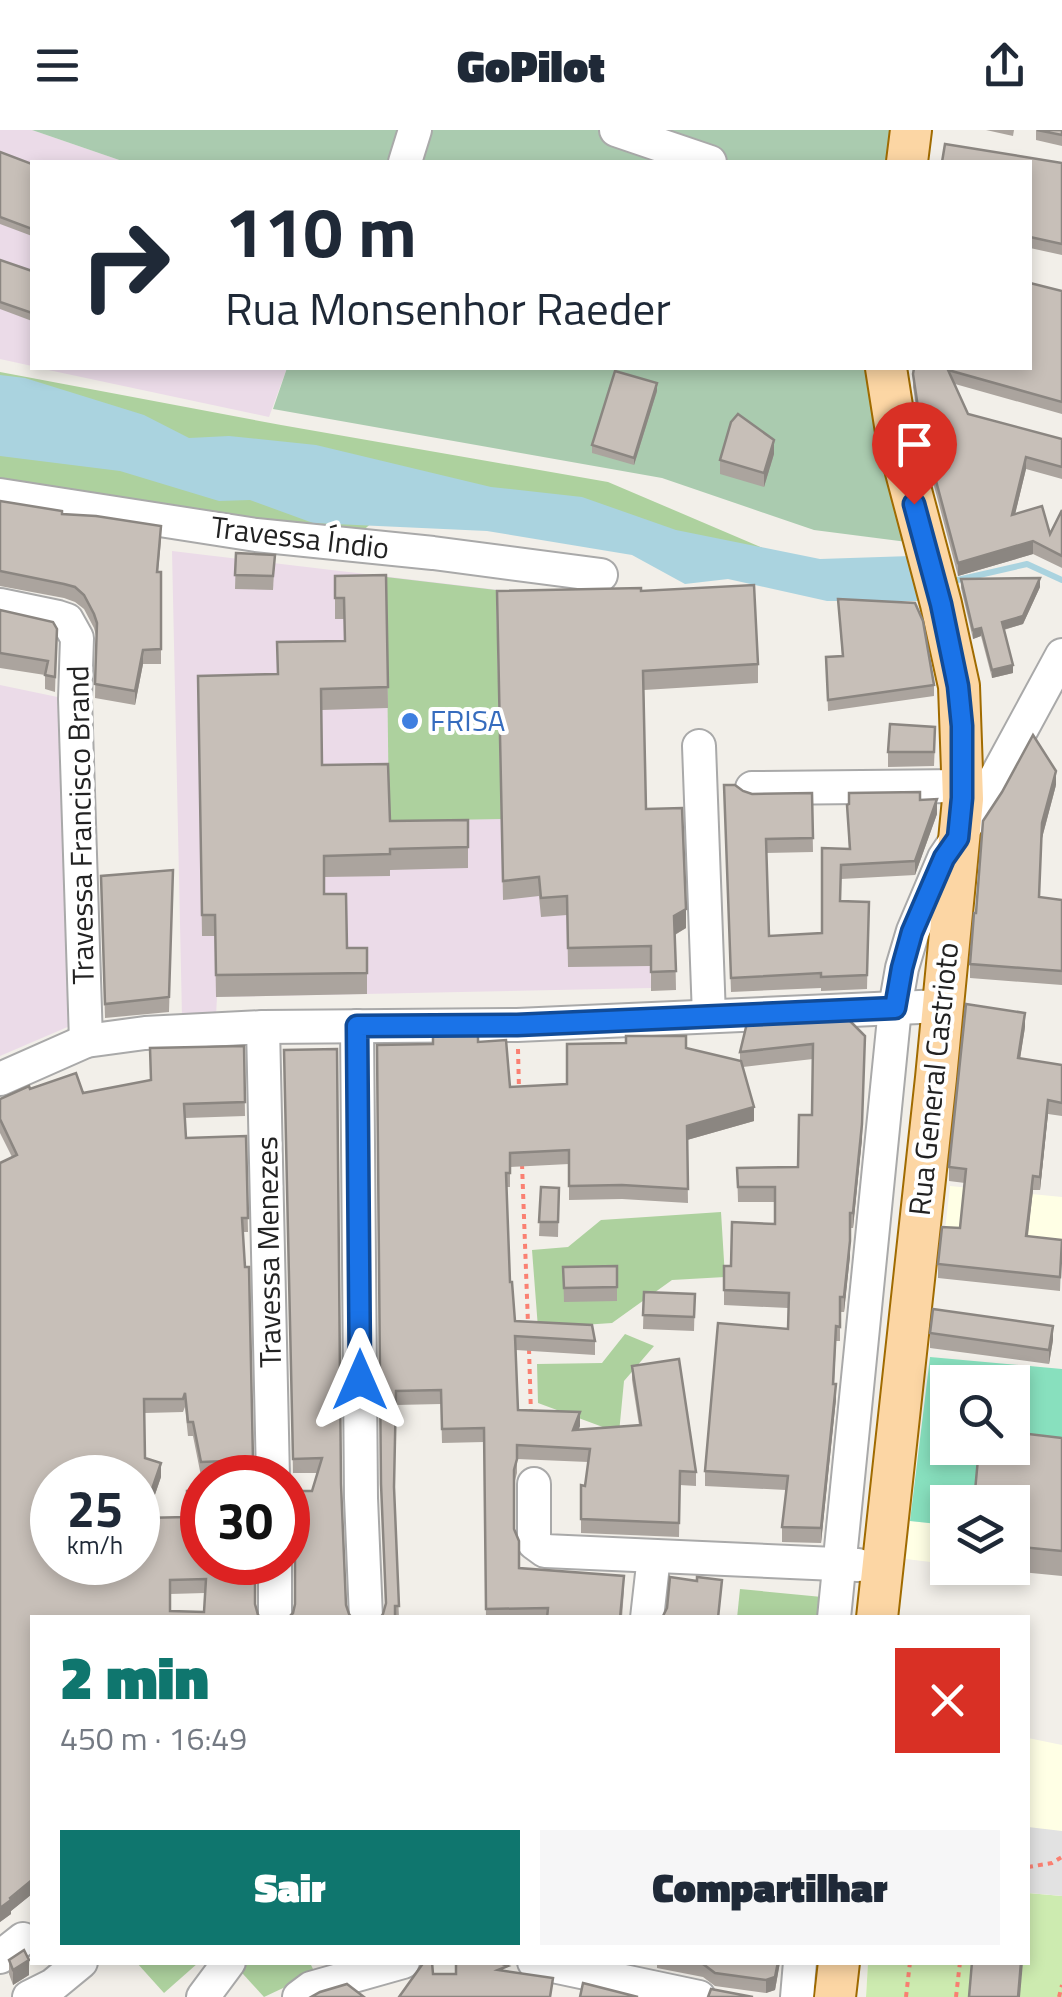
<!DOCTYPE html>
<html lang="pt">
<head>
<meta charset="utf-8">
<style>
  :root { --surface:#fff; --page:#f6f6f7; --text:#1f2937; --muted:#747a83; --accent:#0f766e }
  body { margin:0; font-family:"Titillium Web",sans-serif; background:var(--page); color:var(--text); height:100vh; display:flex; flex-direction:column; font-size:38px; white-space:nowrap }
  * { box-sizing:border-box; margin:0 }
  p { font-size:32px; color:var(--muted) }
  .icon { flex:none; width:55px; height:55px; fill:none; stroke:currentColor; stroke-width:2; stroke-linecap:round; stroke-linejoin:round }
  .map { position:relative; flex:1; overflow:hidden }
  .panel { position:absolute; left:30px; top:1485px; width:1000px; height:350px; display:flex; flex-direction:column; background:var(--surface); border-radius:0px; box-shadow:0 5px 15px #0003 }
  .panel>* { flex:none }
  .top-card { position:absolute; left:30px; top:30px; width:1002px; height:210px; border-radius:0px; box-shadow:0 5px 15px #0003; background:#fff; color:var(--text); overflow:hidden }
  .buttons { position:absolute; left:930px; top:1235px; display:grid; gap:20px }
  .buttons a { display:grid; place-items:center; width:100px; height:100px; border-radius:0px; background:var(--surface); box-shadow:0 5px 15px #0003; font-size:50px }
  .speed { position:absolute; left:30px; top:1325px; display:flex; gap:20px; font-size:50px; font-weight:700; text-align:center }
  .speed>* { display:grid; place-content:center; width:130px; height:130px; border-radius:50%; background:var(--surface); box-shadow:0 5px 15px #0003; line-height:1 }
  .speed small { font-size:25px; font-weight:400 }
  .speed .limit { border:15px solid #d22; background:#fff; color:#111 }
  .pin { position:absolute; display:grid; place-items:center; width:85px; height:85px; color:#fff; margin:-102px -42px; border-radius:50% 50% 50% 0; rotate:-45deg; box-shadow:0 0 10px #0007 }
  .pin .icon { rotate:45deg }
  .me { position:absolute; width:110px; margin:-55px; rotate:0deg; stroke-linejoin:round; filter:drop-shadow(0 0 8px #0008) }
  .turn { display:flex; align-items:center; gap:35px; height:210px; padding:0 30px; font-size:45px }
  .turn .icon { width:130px; height:130px; stroke-width:2.5 }
  .turn b { display:block; font-size:70px; line-height:85px }
  .round { display:grid; place-items:center; flex:none; width:105px; height:105px; border-radius:0px; background:var(--page) }
  .summary { display:flex; align-items:center; justify-content:space-between; height:170px; padding:0 30px }
  h1 { font-size:60px; font-weight:800; line-height:75px; color:var(--accent) }
  .cta { display:flex; gap:20px; margin-top:auto; padding:20px 30px }
  .cta a { flex:1; height:115px; border-radius:0px; background:var(--accent); color:#fff; font-size:40px; font-weight:800; line-height:115px; text-align:center }
  .cta a+a { background:var(--page); color:var(--text) }
  header { display:flex; justify-content:space-between; align-items:center; height:130px; padding:0 30px; background:var(--surface); font-size:45px; font-weight:800 }
  .map>svg:first-child { display:block }
  .industrial { fill:#ebdbe8 }
  .education { fill:#ffffe5 }
  .grass { fill:#cdebb0 }
  .forest { fill:#add19e }
  .cemetery { fill:#aacbaf }
  .pitch { fill:#88e0be; fill-rule:evenodd }
  .parking { fill:#e2e2e2 }
  .water { fill:#aad3df }
  .lines { fill:none; stroke-linecap:round; stroke-linejoin:round }
  .stream { stroke:#aad3df; stroke-width:6 }
  .minor-casing { stroke:#a9a9a9; stroke-width:36 }
  .major-casing { stroke:#a06b00; stroke-width:44 }
  .path { stroke:#fa8072; stroke-width:4; stroke-dasharray:5 5; stroke-linecap:butt }
  .minor { stroke:#fff; stroke-width:32 }
  .major { stroke:#fcd6a4; stroke-width:40 }
  .wall { fill:#aba49e; fill-rule:evenodd }
  .shaded-wall { fill:#8b8681 }
  .building { fill:#c7bfb8; stroke:#8b8681; stroke-width:2.5; fill-rule:evenodd }
  .route-casing { stroke:#114b97; stroke-width:25 }
  .route { stroke:#1a73e8; stroke-width:18 }
  .shop-dot { fill:#3f7fe0; stroke:#fff; stroke-width:4 }
  .labels { text-anchor:middle; stroke-width:8; stroke-linejoin:round; paint-order:stroke }
  .street-label { font-size:30px; fill:#222; stroke:#fff }
  .shop-label { font-size:30px; fill:#366cbe; stroke:#fff; text-anchor:start }
</style>
</head>
<body>
<header><svg class="icon" aria-label="menu" viewBox="0 0 24 24"><path d="M4 6h16M4 12h16M4 18h16"/></svg>GoPilot<svg class="icon" aria-label="share" viewBox="0 0 24 24"><path d="M12 15V3M7 8l5-5 5 5M5 13v7h14v-7"/></svg></header>
<div class="map">
<svg width="1062" height="1867" viewBox="0 0 1062 1867">
  <rect width="100%" height="100%" fill="#f2efe9"/>
  <g class="industrial">
    <polygon points="0,0 32,0 125,32 32,32 32,236 0,229"/>
    <polygon points="39,238 287,238 269,287"/>
    <polygon points="172,421 641,477 651,858 217,867 216,886 182,887"/>
    <polygon points="0,555 67,569 79,892 0,926"/>
  </g>
  <g class="education">
    <polygon points="950,1056 1062,1067 1062,1112 945,1100"/>
    <polygon points="910,1391 947,1395 947,1434 906,1429"/>
    <polygon points="1028,1608 1062,1615 1062,1867 866,1867 868,1833 1028,1832"/>
  </g>
  <polygon class="grass" points="1028,1763 1062,1766 1062,1867 866,1867 868,1833 1028,1832"/>
  <g class="forest">
    <polygon points="0,242 281,295 608,352 796,432 0,280"/>
    <polygon points="0,323 395,373 353,409 0,354"/>
    <polygon points="386,447 496,460 501,689 389,691"/>
    <polygon points="721,1082 725,1147 672,1150 612,1193 538,1198 532,1120 568,1117 601,1090"/>
    <polygon points="625,1204 654,1216 624,1251 619,1303 538,1273 537,1234 602,1233"/>
    <polygon points="740,1459 822,1467 820,1487 737,1488"/>
    <polygon points="137,1833 198,1833 164,1863"/>
    <polygon points="233,1833 310,1833 315,1843 264,1867"/>
  </g>
  <g class="cemetery">
    <polygon points="32,0 893,0 891,32 125,32"/>
    <polygon points="287,238 872,238 915,413 814,400 662,348 273,279"/>
  </g>
  <path class="pitch" d="M 930,1227 L 1062,1239 L 1062,1406 L 1012,1372 L 948,1372 L 947,1395 L 910,1391 ZM 948,1252 L 1012,1252 L 1012,1318 L 948,1318 Z"/>
  <polygon class="parking" points="1028,1697 1062,1701 1062,1766 1028,1763"/>
  <polygon class="water" points="0,245 25,248 144,285 189,308 229,306 316,315 491,357 582,367 676,400 820,429 911,426 918,471 827,471 728,449 685,454 632,425 487,401 313,393 250,370 219,371 120,341 0,326"/>
  <g class="lines">
    <polyline class="stream" points="953,451 1027,434 1062,450"/>
    <defs>
      <g id="minor">
        <polyline points="616,0 710,32"/>
        <polyline points="405,32 415,0"/>
        <polyline points="0,365 256,405 433,423 601,445"/>
        <polyline points="0,475 58,487 67,490 77,508 75,569 86,911"/>
        <polyline points="699,616 709,886"/>
        <polyline points="752,658 961,656"/>
        <polyline points="357,896 361,1368 366,1488"/>
        <polyline points="263,897 273,1348"/>
        <polyline points="0,949 86,911 145,903 263,897 517,895 942,876"/>
        <polyline points="534,1354 534,1413 545,1421 858,1435"/>
        <polyline points="275,1432 275,1488"/>
        <polyline points="647,1488 654,1426"/>
        <polyline points="834,1488 895,878 902,838 913,801 944,728 985,667 1062,525"/>
        <polyline points="0,1827 23,1809"/>
        <polyline points="534,1832 699,1867"/>
        <polyline points="29,1867 53,1855 81,1832"/>
        <polyline points="203,1867 229,1832"/>
        <polyline points="299,1867 311,1858 403,1832"/>
        <polyline points="797,1867 800,1832"/>
      </g>
      <g id="major">
        <polyline points="907,32 911,0"/>
        <polyline points="877,1488 936,948 963,669 959,556 941,474 897,308 886,238"/>
        <polyline points="835,1867 839,1832"/>
      </g>
    </defs>
    <use href="#minor" class="minor-casing"/>
    <use href="#major" class="major-casing"/>
    <g class="path">
      <polyline points="518,919 519,960"/>
      <polyline points="522,1034 528,1194"/>
      <polyline points="529,1219 531,1284"/>
      <polyline points="1028,1737 1052,1733 1062,1727"/>
      <polyline points="906,1867 910,1832"/>
      <polyline points="956,1867 960,1832"/>
      <polyline points="1059,1867 1062,1855"/>
    </g>
    <use href="#minor" class="minor"/>
    <use href="#major" class="major"/>
  </g>
  <g class="wall">
    <polygon points="986,0 1014,0 1013,6"/>
    <polygon points="1036,0 1062,0 1062,16 1036,10"/>
    <polygon points="0,22 32,34 32,106 0,94"/>
    <polygon points="1030,32 1062,33 1062,125 1030,118"/>
    <polygon points="0,130 32,141 32,191 0,179"/>
    <polygon points="1062,161 1062,284 955,254 968,284 1062,309 1062,349 1026,339 1015,384 1050,404 1062,380 1062,438 1033,424 958,446 920,303 913,257 914,238 1030,238"/>
    <polygon points="657,261 634,335 592,323 592,315"/>
    <polygon points="774,324 764,357 720,344 720,330"/>
    <polygon points="0,371 62,384 161,410 158,442 161,442 161,534 143,534 135,575 95,568 96,506 94,498 84,479 75,472 64,468 0,456"/>
    <polygon points="236,423 275,425 273,460 235,459"/>
    <polygon points="386,445 388,578 322,580 322,635 390,691 468,690 468,738 390,740 390,746 324,747 324,764 347,818 367,818 367,864 216,867 215,806 202,806 198,546 277,544 345,511 344,489 335,489 335,446"/>
    <polygon points="961,449 1040,457 1023,494 1004,500 1013,543 992,548 981,506 973,509 961,458"/>
    <polygon points="497,461 641,461 758,534 758,553 644,560 646,679 686,798 675,805 676,860 651,861 651,836 568,837 567,785 541,787 539,766 503,770"/>
    <polygon points="838,469 934,555 934,566 828,581 826,527 842,526"/>
    <polygon points="0,480 57,499 55,562 45,559 45,545 0,538"/>
    <polygon points="935,611 934,636 888,637 888,622"/>
    <polygon points="724,655 752,664 812,663 813,722 766,723 769,806 822,803 822,718 849,719 847,675 920,670 937,684 915,745 841,749 841,771 869,772 867,859 821,861 821,858 731,862"/>
    <polygon points="1056,655 1042,708 1039,767 1062,770 1062,855 970,848 970,834 976,783"/>
    <polygon points="173,740 169,882 105,888 101,746"/>
    <polygon points="849,890 862,1009 853,1098 850,1098 850,1126 844,1182 840,1182 840,1211 836,1211 834,1254 836,1269 821,1413 782,1412 782,1397 786,1360 705,1356 705,1341 788,1199 788,1178 724,1175 724,1136 731,1136 775,1094 775,1072 738,1072 737,1038 798,1037 812,985 813,929 743,937 754,991 687,1010 688,1073 622,1069 569,1070 569,1034 510,1037 510,1057 507,1057 510,1152 515,1191 595,1211 595,1225 516,1220 518,1280 580,1296 578,1300 639,1295 632,1250 632,1236 696,1342 696,1356 680,1355 679,1407 581,1403 581,1355 585,1356 588,1332 517,1329 517,1343 514,1354 514,1399 519,1438 624,1460 622,1488 486,1488 484,1312 442,1313 441,1274 396,1275 394,1362 399,1488 380,1488 383,1484 385,1475 377,915 478,912 510,957 567,954 686,918 740,931 740,922"/>
    <polygon points="1025,897 1020,928 1062,935 1062,986 1048,984 1040,1060 1033,1060 1028,1106 1062,1110 1060,1161 938,1148 938,1134 960,1098 965,1053 949,1051 949,1037"/>
    <path d="M 244,916 L 245,986 L 185,988 L 186,1008 L 246,1006 L 248,1102 L 243,1102 L 245,1137 L 249,1137 L 253,1344 L 201,1346 L 193,1306 L 188,1306 L 185,1277 L 183,1282 L 145,1283 L 145,1328 L 161,1347 L 147,1388 L 255,1474 L 258,1485 L 32,1488 L 32,1764 L 11,1781 L 11,1784 L 0,1792 L 12,1027 L 0,1003 L 0,969 L 30,959 L 83,963 L 151,950 ZM 205,1463 L 204,1482 L 170,1481 L 170,1464 Z"/>
    <polygon points="284,920 341,1354 346,1475 349,1484 293,1483 295,1474 295,1432 293,1423 288,1418 288,1361 312,1361 318,1343 293,1343"/>
    <polygon points="541,1057 559,1058 558,1107 539,1106"/>
    <polygon points="617,1136 617,1171 564,1172 563,1137"/>
    <polygon points="644,1162 695,1164 694,1201 643,1199"/>
    <polygon points="930,1203 1053,1210 1049,1234 930,1218"/>
    <polygon points="1062,1308 1062,1446 981,1438 1012,1438 1012,1372"/>
    <polygon points="948,1372 948,1434 932,1432 932,1407"/>
    <polygon points="9,1830 29,1845 13,1855 9,1844"/>
    <polygon points="650,1832 780,1832 775,1860 766,1863 715,1856 703,1847 657,1838 657,1833"/>
  </g>
  <g class="shaded-wall">
    <polygon points="657,253 657,261 634,335 634,328"/>
    <polygon points="774,310 774,324 764,357 764,343"/>
    <polygon points="1026,327 1026,339 1012,397 1012,385"/>
    <polygon points="1033,411 1033,424 958,446 958,433"/>
    <polygon points="1040,448 1040,457 1023,494 1002,500 1002,492"/>
    <polygon points="981,498 981,506 973,509 973,500"/>
    <polygon points="143,520 143,534 135,575 135,561"/>
    <polygon points="1013,535 1013,543 992,548 992,540"/>
    <polygon points="1056,641 1056,655 1042,708 1042,693"/>
    <polygon points="937,669 937,684 915,745 915,731"/>
    <polygon points="686,779 686,798 674,805 674,786"/>
    <polygon points="1025,883 1025,897 1018,942 1018,928"/>
    <polygon points="865,906 862,1009 853,1098 853,1083"/>
    <polygon points="1048,970 1048,984 1040,1060 1040,1047"/>
    <polygon points="754,977 754,991 687,1010 687,996"/>
    <polygon points="1033,1046 1033,1060 1026,1119 1026,1106"/>
    <polygon points="850,1111 850,1126 844,1182 844,1167"/>
    <polygon points="1053,1196 1053,1210 1049,1234 1049,1220"/>
    <polygon points="836,1254 836,1269 821,1413 821,1398"/>
    <polygon points="580,1282 580,1296 573,1314 573,1300"/>
    <polygon points="161,1333 161,1347 142,1402 142,1388"/>
    <polygon points="32,1750 32,1764 11,1781 11,1784 0,1792 0,1778"/>
    <polygon points="29,1830 29,1845 13,1855 13,1840"/>
    <polygon points="778,1832 780,1832 775,1860 766,1863 766,1850"/>
    <polygon points="1021,1832 1023,1832 1020,1867 1018,1867"/>
  </g>
  <g class="building">
    <polygon points="1037,0 1062,0 1062,5"/>
    <polygon points="945,14 1062,33 1062,114 1030,107 1030,32 942,32"/>
    <polygon points="0,22 32,34 32,99 0,87"/>
    <polygon points="0,130 32,141 32,183 0,172"/>
    <polygon points="1030,153 1062,161 1062,272 948,240 968,284 1062,309 1062,337 1026,327 1012,385 1042,376 1050,404 1062,380 1062,426 1033,411 958,433 920,291 913,244 914,238 1030,238"/>
    <polygon points="615,241 657,253 634,328 592,315"/>
    <polygon points="738,284 774,310 764,343 720,330 731,292"/>
    <polygon points="0,371 62,381 62,384 96,386 161,396 157,442 161,442 161,519 143,520 135,561 95,554 97,493 94,484 84,465 75,457 64,454 0,441"/>
    <polygon points="236,423 275,425 273,446 235,445"/>
    <polygon points="386,445 388,557 321,559 322,635 388,634 390,691 468,690 468,717 390,719 390,724 324,726 324,764 346,764 347,818 367,818 367,843 216,845 215,785 202,785 198,546 278,544 277,512 345,511 344,468 335,468 335,446"/>
    <polygon points="1040,448 1023,486 1002,492 1013,535 992,540 981,498 973,500 961,449"/>
    <polygon points="754,455 758,534 643,541 646,679 682,678 686,779 674,786 676,841 651,842 651,816 568,818 567,766 541,768 539,747 503,751 497,461 641,458 641,461"/>
    <polygon points="838,469 915,473 923,491 934,555 828,570 826,527 843,526"/>
    <polygon points="0,480 53,492 57,499 55,547 45,545 48,531 0,523"/>
    <polygon points="890,594 935,597 934,622 888,622"/>
    <polygon points="1033,605 1056,641 1042,693 1039,767 1062,770 1062,841 970,834 974,783 976,783 983,691 1002,662"/>
    <polygon points="724,655 735,655 743,661 752,664 812,663 813,708 766,709 769,806 822,803 822,718 850,719 847,675 849,674 849,663 920,662 920,670 937,669 915,731 841,735 840,771 869,772 867,845 821,847 821,843 731,848"/>
    <polygon points="173,740 169,867 105,874 101,746"/>
    <polygon points="966,874 1025,883 1018,928 1062,935 1062,973 1048,970 1040,1047 1033,1046 1026,1106 1062,1110 1060,1147 938,1134 942,1097 960,1098 966,1039 949,1037"/>
    <polygon points="849,890 865,906 862,994 853,1083 850,1083 850,1111 844,1167 840,1167 840,1197 836,1196 833,1254 836,1254 821,1398 782,1397 788,1346 705,1341 718,1193 788,1199 789,1163 724,1160 724,1136 731,1136 732,1092 775,1094 775,1057 738,1057 737,1038 798,1037 799,985 812,985 813,914 740,922 747,893"/>
    <polygon points="478,905 478,912 506,910 510,957 567,954 567,914 626,913 626,906 686,906 686,918 741,931 754,977 687,996 688,1059 622,1055 569,1056 569,1020 510,1023 510,1043 506,1043 510,1152 512,1152 515,1191 592,1195 595,1211 515,1206 518,1280 580,1282 573,1300 641,1295 632,1236 679,1229 696,1342 680,1341 679,1393 581,1389 581,1355 585,1356 590,1319 517,1315 517,1329 514,1340 514,1399 519,1411 519,1438 624,1446 620,1488 547,1488 548,1478 486,1479 484,1298 442,1299 441,1260 396,1261 394,1357 399,1476 395,1476 395,1488 380,1488 383,1484 386,1473 381,1354 377,915 433,914 433,906"/>
    <path d="M 244,916 L 245,972 L 184,974 L 186,1008 L 246,1006 L 248,1088 L 242,1088 L 245,1137 L 249,1137 L 253,1330 L 201,1332 L 193,1292 L 188,1292 L 185,1263 L 183,1269 L 144,1269 L 145,1328 L 161,1333 L 142,1388 L 187,1387 L 187,1361 L 202,1361 L 202,1432 L 255,1432 L 255,1474 L 258,1485 L 261,1488 L 32,1488 L 32,1750 L 10,1768 L 11,1770 L 0,1778 L 0,1033 L 17,1025 L 0,989 L 0,969 L 29,956 L 30,959 L 76,943 L 83,963 L 151,950 L 150,918 ZM 52,1348 L 138,1348 L 138,1432 L 52,1432 ZM 206,1449 L 204,1482 L 170,1481 L 170,1450 Z"/>
    <polygon points="337,919 341,1354 346,1475 349,1484 352,1488 288,1488 293,1483 295,1474 295,1418 293,1409 288,1404 288,1361 312,1361 322,1328 293,1329 284,920"/>
    <polygon points="541,1057 559,1058 558,1092 539,1092"/>
    <polygon points="617,1136 617,1157 564,1158 563,1137"/>
    <polygon points="644,1162 695,1164 694,1187 643,1185"/>
    <polygon points="933,1179 1053,1196 1049,1220 930,1203"/>
    <polygon points="1012,1302 1062,1308 1062,1421 1012,1416 1012,1372 974,1372 979,1318 1012,1318"/>
    <polygon points="936,1368 972,1372 948,1372 948,1409 932,1407"/>
    <polygon points="670,1447 697,1451 697,1447 722,1450 718,1488 662,1488 667,1478"/>
    <polygon points="24,1820 29,1830 13,1840 9,1830"/>
    <polygon points="424,1832 432,1832 433,1844 456,1844 456,1832 497,1832 508,1836 498,1840 553,1848 550,1867 399,1867"/>
    <polygon points="694,1832 778,1832 775,1847 766,1850 715,1843 703,1834"/>
    <polygon points="972,1832 1021,1832 1018,1867 969,1867"/>
    <polygon points="583,1853 638,1867 580,1867"/>
    <polygon points="347,1854 364,1867 311,1867 320,1862"/>
    <polygon points="711,1859 753,1867 708,1867"/>
  </g>
  <g class="lines">
    <defs>
      <polyline id="route" points="360,1250 357,896 517,895 895,878 902,838 912,802 944,728 958,708 962,668 962,596 958,556 941,474 914,374"/>
    </defs>
    <use href="#route" class="route-casing"/>
    <use href="#route" class="route"/>
  </g>
  <circle class="shop-dot" cx="410" cy="591" r="10"/>
  <g class="labels">
    <g class="street-label">
      <text transform="translate(300 408) rotate(7)" y="10">Travessa Índio</text>
      <text transform="translate(81 695) rotate(-91)" y="10">Travessa Francisco Brand</text>
      <text transform="translate(934 949) rotate(-84)" y="10">Rua General Castrioto</text>
      <text transform="translate(269 1122) rotate(-91)" y="10">Travessa Menezes</text>
    </g>
    <g class="shop-label">
      <text x="430" y="601">FRISA</text>
    </g>
  </g>
</svg>
<div class="buttons">
<a><svg class="icon" aria-label="search" viewBox="0 0 24 24"><circle cx="10" cy="10" r="6"/><path d="M15 15l6 6"/></svg></a>
<a><svg class="icon" aria-label="layers" viewBox="0 0 24 24"><path d="M12 4l9 5-9 5-9-5zM3 14l9 5 9-5"/></svg></a>
</div>
<div class="speed"><div>25<small>km/h</small></div><div class="limit">30</div></div>
<div class="pin" style="left:914px;top:374px;background:#d93025"><svg class="icon" aria-label="arrive" viewBox="0 0 24 24"><path d="M6 21V4h12l-3 4 3 4H6"/></svg></div>
<svg class="me" style="left:360px;top:1250px" viewBox="-20 -20 40 40"><path d="M0-17L14 15 0 8-14 15z" fill="#1a73e8" stroke="#fff" stroke-width="4"/></svg>
<div class="top-card">
<div class="turn"><svg class="icon" aria-label="right" viewBox="0 0 24 24"><path d="M7 20v-9h11M14 6l5 5-5 5"/></svg><div><b>110 m</b>Rua Monsenhor Raeder</div></div>
</div>
<section class="panel">
<div class="summary"><div><h1>2 min</h1><p>450 m · 16:49</p></div><a class="round" style="background:#d93025;color:#fff"><svg class="icon" aria-label="close" viewBox="0 0 24 24"><path d="M6 6l12 12M18 6L6 18"/></svg></a></div>
<div class="cta"><a>Sair</a><a>Compartilhar</a></div>
</section>
</div>
</body>
</html>
